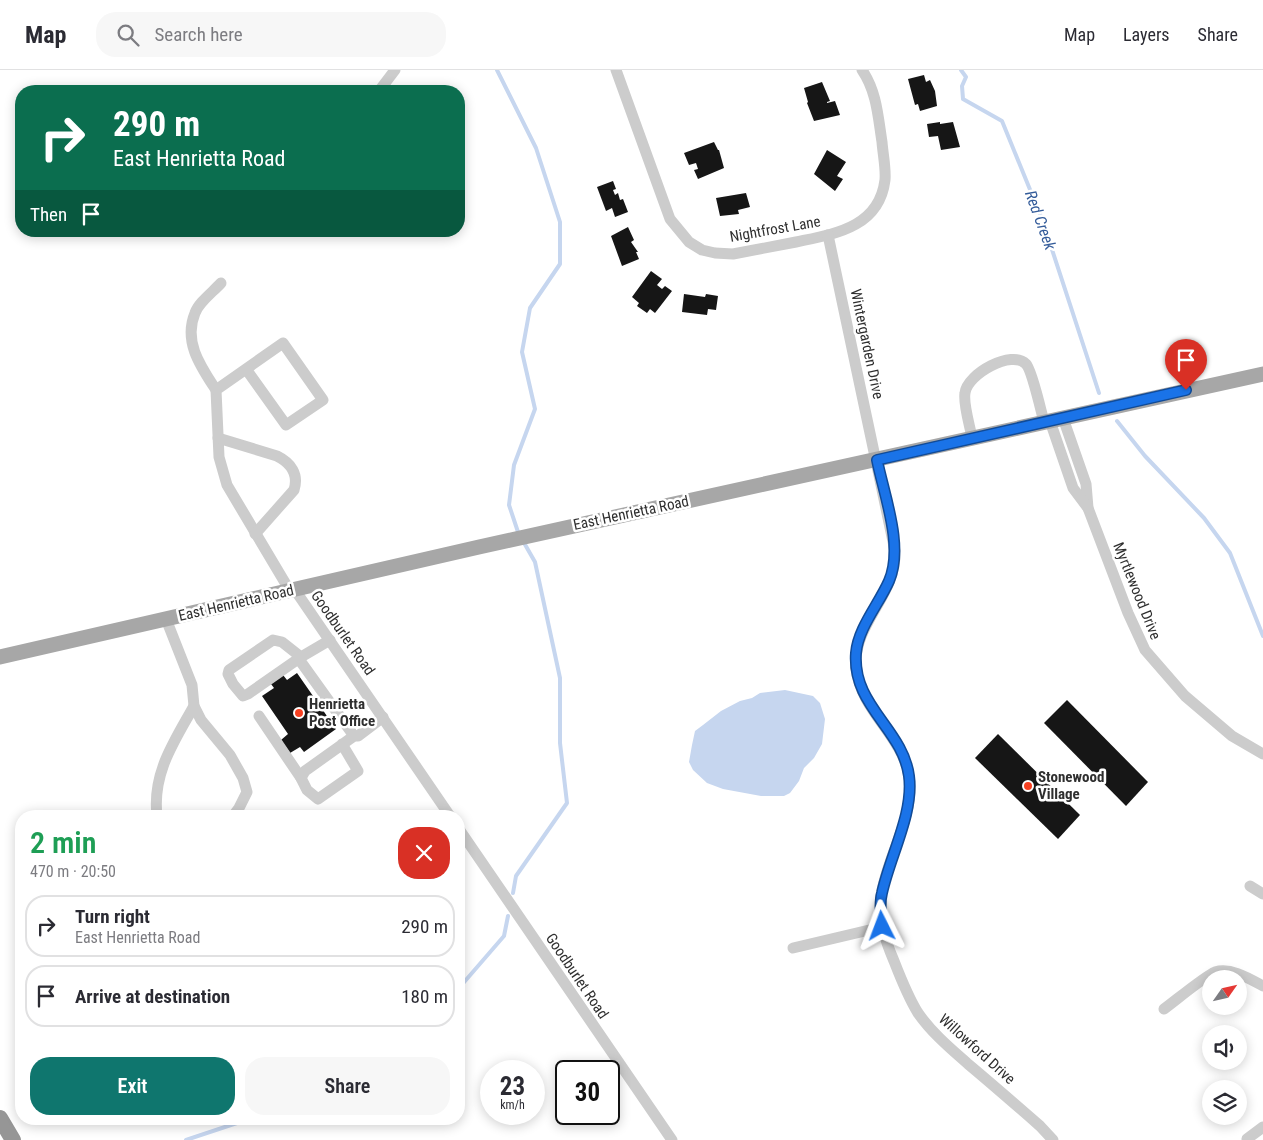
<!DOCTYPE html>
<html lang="en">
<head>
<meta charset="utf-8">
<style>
  :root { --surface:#fff; --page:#f7f7f7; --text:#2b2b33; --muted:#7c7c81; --line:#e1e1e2; --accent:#0f766e }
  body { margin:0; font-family:"Roboto Condensed",sans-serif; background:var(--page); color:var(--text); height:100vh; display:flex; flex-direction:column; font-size:19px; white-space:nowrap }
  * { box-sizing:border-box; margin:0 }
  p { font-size:16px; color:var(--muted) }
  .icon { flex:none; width:28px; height:28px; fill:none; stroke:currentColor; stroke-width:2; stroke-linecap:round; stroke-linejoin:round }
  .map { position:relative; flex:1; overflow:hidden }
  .details { position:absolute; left:15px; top:740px; width:450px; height:315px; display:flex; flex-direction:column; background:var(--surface); border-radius:20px; box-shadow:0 2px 12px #0003 }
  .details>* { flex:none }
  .top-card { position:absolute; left:15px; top:15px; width:450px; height:152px; border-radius:20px; box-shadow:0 2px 12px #0003; background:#0b6e4f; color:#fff; overflow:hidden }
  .needle { width:32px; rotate:56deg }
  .tools { position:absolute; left:1202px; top:900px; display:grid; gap:10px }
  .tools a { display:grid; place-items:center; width:45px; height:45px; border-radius:50%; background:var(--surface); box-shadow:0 2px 12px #0003; font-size:25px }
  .speed { position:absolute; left:480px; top:990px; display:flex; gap:10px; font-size:25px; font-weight:700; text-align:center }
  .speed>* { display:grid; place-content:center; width:65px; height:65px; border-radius:50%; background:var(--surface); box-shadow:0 2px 12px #0003; line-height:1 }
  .speed small { font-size:12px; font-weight:400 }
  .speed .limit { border:2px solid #111; border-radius:8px; background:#fff; color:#111 }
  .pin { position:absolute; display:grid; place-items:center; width:42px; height:42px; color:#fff; margin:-51px -21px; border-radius:50% 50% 50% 0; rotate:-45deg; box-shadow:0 0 5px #0007 }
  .pin .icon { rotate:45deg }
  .me { position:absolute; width:55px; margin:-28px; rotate:357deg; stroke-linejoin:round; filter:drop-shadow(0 0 4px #0008) }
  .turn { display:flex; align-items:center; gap:18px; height:105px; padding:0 15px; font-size:22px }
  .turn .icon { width:65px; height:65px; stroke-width:2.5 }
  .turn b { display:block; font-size:35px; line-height:42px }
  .then { display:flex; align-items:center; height:48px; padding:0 15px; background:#0003; gap:10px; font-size:19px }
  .round { display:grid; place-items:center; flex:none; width:52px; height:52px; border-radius:20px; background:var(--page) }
  .summary { display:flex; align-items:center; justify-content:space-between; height:85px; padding:0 15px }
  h1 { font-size:30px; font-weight:600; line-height:38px; color:#1e9e55 }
  .cta { display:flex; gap:10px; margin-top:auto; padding:10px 15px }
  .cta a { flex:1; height:58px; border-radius:20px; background:var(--accent); color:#fff; font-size:20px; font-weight:600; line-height:58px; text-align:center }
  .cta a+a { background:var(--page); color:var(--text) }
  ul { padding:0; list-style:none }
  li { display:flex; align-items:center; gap:15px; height:62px; margin:0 10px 8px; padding:0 5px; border:2px solid var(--line); border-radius:20px }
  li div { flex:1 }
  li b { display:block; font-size:19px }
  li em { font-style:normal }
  header { display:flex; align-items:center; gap:30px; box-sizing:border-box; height:70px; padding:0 25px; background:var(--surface); border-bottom:1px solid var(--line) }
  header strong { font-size:24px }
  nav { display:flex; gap:28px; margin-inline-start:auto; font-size:18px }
  .search { width:350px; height:45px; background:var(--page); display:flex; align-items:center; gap:12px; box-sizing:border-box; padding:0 18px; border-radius:20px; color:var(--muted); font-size:19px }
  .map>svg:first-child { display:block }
  .water { fill:#c6d6ef }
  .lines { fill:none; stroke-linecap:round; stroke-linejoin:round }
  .stream { stroke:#c6d6ef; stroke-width:4 }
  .building { fill:#161616 }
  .minor { stroke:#ccc; stroke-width:11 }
  .major { stroke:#a7a7a7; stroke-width:15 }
  .highway { stroke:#969696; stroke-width:16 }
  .route-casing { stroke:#114b97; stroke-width:12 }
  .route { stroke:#1a73e8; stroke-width:9 }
  .poi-dot { fill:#f74021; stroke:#fff; stroke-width:2 }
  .labels { text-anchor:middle; stroke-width:5; stroke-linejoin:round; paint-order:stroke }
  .street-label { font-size:15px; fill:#2f2f2f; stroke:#fff }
  .poi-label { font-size:15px; font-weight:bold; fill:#2f2f2f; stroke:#fff; text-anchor:start }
  .water-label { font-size:16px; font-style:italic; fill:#345c9a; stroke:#fff }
</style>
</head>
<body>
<header>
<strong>Map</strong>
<div class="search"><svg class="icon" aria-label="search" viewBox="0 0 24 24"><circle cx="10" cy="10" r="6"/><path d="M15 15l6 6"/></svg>Search here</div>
<nav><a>Map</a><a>Layers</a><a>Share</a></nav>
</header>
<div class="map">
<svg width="1263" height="1070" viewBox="0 0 1263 1070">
  <rect width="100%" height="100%" fill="#fff"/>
  <polygon class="water" points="785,620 813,626 820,633 825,649 822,674 814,688 804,698 799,711 790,723 784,726 761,726 723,719 707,713 693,700 689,692 692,675 695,661 703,655 721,641 740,631 752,628 760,623"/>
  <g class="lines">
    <g class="stream">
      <polyline points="497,0 536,78 560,152 560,194 530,238 522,282 535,339 514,395 509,435 519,465"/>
      <polyline points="961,0 966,7 962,16 963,29 1002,51 1042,149 1099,323"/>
      <polyline points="1117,351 1145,386 1204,448 1230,483 1263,566"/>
      <polyline points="513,823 516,806 567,733 560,673 560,608 535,492 523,471"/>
      <polyline points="459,918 504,866 508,846"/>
      <polyline points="186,1070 249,1049"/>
    </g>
  </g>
  <g class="building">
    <polygon points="924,5 926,12 930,10 935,21 937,36 920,41 918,34 915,35 908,9"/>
    <polygon points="822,12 830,31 827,32 827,33 835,31 840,45 814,51 807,33 808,32 804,18"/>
    <polygon points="940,52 940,54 953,52 960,77 941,80 938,66 929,67 927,54"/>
    <polygon points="714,72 718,80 719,80 724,98 698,109 694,100 698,99 696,93 689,95 684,83"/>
    <polygon points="827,80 846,92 837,106 843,109 835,121 814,104"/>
    <polygon points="613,111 616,119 613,120 615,125 618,123 620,130 623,129 628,142 615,147 612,138 606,141 597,117"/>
    <polygon points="746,123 750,137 738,140 739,144 720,146 716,128"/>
    <polygon points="628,157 634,170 631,172 638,182 636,182 639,189 622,196 611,166"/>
    <polygon points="651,201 662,209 657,215 662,219 665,216 672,221 655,243 650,239 647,243 637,236 639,233 632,227"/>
    <polygon points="684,224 705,227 706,224 718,226 716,240 708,239 707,245 682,242"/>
    <polygon points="297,603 336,659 304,682 300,677 290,683 281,670 288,664 262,626 274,618 271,614 283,605 287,610"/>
    <polygon points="1067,630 1148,712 1126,736 1044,653"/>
    <polygon points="998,664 1080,745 1058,769 975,688"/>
  </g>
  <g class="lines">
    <g class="minor">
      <path d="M 616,0 L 670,149 L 689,172 L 702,180 L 715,183 L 733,184 C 754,180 775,176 796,172 C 834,164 879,158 885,110 C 886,98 883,85 882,72 C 878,47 877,22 862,0"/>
      <polyline points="379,21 395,0"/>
      <path d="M 828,165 L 895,481 C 895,487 895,494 893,500 C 885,534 853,560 856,598 C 861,646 911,669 910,720 C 909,756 886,790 881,826 C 878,849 885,870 894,891 C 901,909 908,927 918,943 C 932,963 950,978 968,994 C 992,1014 1016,1035 1040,1056 L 1053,1070"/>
      <polyline points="246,299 286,355 323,330 283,273 216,320 219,387 227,415 290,521"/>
      <path d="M 216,320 C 201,297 183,272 195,243 C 199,232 213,222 221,213"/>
      <polyline points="1063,348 1086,414 1088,438 1128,543 1145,580 1185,626 1232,666 1263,684"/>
      <polyline points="1050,351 1073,418 1088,438"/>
      <path d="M 218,368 L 277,386 C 291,393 299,404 294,420 L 255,464"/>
      <path d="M 972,368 C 970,356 963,334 965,323 C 967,304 1012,279 1026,294 C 1032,300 1041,341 1044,352"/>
      <polyline points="295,520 450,746"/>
      <polyline points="166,549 192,615 194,636 201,650 230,685 243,708 247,722 239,738 233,746"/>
      <polyline points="330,570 301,587 248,624 243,626 233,614 228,604 229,600 273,570 282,572 301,587 301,592 354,666"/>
      <polyline points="259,646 301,708"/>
      <polyline points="342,674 358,701 318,729 307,720 301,708 305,701 354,666 358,666 383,647"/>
      <path d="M 157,746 C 152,703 174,672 194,636"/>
      <polyline points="459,759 672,1070"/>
      <polyline points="1250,816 1263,824"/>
      <polyline points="793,878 882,857"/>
      <path d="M 1164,939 C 1175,931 1205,906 1215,902 C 1231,897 1250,909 1263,916"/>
      <polyline points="1247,1069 1263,1057"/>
    </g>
    <polyline class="major" points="0,587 479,477 1263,304"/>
    <polyline class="highway" points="0,1048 13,1070"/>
  </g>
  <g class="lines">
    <defs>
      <path id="route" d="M 882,856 C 881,845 879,834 882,823 C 890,786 914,743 909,706 C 903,659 852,636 856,583 C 858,558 879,534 889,511 C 904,476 884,425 877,390 L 1186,320"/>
    </defs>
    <use href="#route" class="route-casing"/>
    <use href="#route" class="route"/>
  </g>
  <g class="poi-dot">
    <circle cx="299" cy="643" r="5"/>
    <circle cx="1028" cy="716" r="5"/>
  </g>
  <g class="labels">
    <g class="street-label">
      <text transform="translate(775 159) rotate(-10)" y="5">Nightfrost Lane</text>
      <text transform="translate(867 274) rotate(78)" y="5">Wintergarden Drive</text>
      <text transform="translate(631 443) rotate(-12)" y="5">East Henrietta Road</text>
      <text transform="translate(1137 521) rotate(68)" y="5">Myrtlewood Drive</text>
      <text transform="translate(236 533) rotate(-13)" y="5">East Henrietta Road</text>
      <text transform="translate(343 563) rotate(55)" y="5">Goodburlet Road</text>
      <text transform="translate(577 906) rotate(56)" y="5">Goodburlet Road</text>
      <text transform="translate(977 979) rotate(42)" y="5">Willowford Drive</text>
    </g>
    <g class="poi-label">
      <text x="309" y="639">Henrietta<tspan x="309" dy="17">Post Office</tspan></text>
      <text x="1038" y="712">Stonewood<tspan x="1038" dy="17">Village</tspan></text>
    </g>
    <g class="water-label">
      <text transform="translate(1041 150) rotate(70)" y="6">Red Creek</text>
    </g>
  </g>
</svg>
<div class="tools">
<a><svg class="needle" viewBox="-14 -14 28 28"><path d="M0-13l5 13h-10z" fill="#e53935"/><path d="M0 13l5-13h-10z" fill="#7c7c81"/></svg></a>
<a><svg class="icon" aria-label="sound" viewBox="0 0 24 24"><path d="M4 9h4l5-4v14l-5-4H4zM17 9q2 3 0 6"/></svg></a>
<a><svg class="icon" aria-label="layers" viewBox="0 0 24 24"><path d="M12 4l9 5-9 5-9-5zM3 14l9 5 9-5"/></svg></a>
</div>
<div class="speed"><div>23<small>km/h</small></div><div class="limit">30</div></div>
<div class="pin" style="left:1186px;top:320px;background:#d93025"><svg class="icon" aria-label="arrive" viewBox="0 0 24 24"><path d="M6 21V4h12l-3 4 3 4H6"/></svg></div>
<svg class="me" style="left:882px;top:856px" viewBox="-20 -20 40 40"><path d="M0-17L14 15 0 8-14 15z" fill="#1a73e8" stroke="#fff" stroke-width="4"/></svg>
<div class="top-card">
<div class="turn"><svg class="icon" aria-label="right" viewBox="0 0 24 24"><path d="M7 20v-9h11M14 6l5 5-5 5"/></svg><div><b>290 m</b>East Henrietta Road</div></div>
<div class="then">Then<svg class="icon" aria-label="arrive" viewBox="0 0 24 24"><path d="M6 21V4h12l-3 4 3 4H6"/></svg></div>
</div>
<section class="details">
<div class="summary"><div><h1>2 min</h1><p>470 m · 20:50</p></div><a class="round" style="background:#d93025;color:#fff"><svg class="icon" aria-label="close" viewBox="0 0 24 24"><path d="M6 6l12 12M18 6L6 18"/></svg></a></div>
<ul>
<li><svg class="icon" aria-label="right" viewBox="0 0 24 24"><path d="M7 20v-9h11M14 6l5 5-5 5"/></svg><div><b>Turn right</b><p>East Henrietta Road</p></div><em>290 m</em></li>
<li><svg class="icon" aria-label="arrive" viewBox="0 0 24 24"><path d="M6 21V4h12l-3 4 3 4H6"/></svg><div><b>Arrive at destination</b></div><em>180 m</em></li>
</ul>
<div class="cta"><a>Exit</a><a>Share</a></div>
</section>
</div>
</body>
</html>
